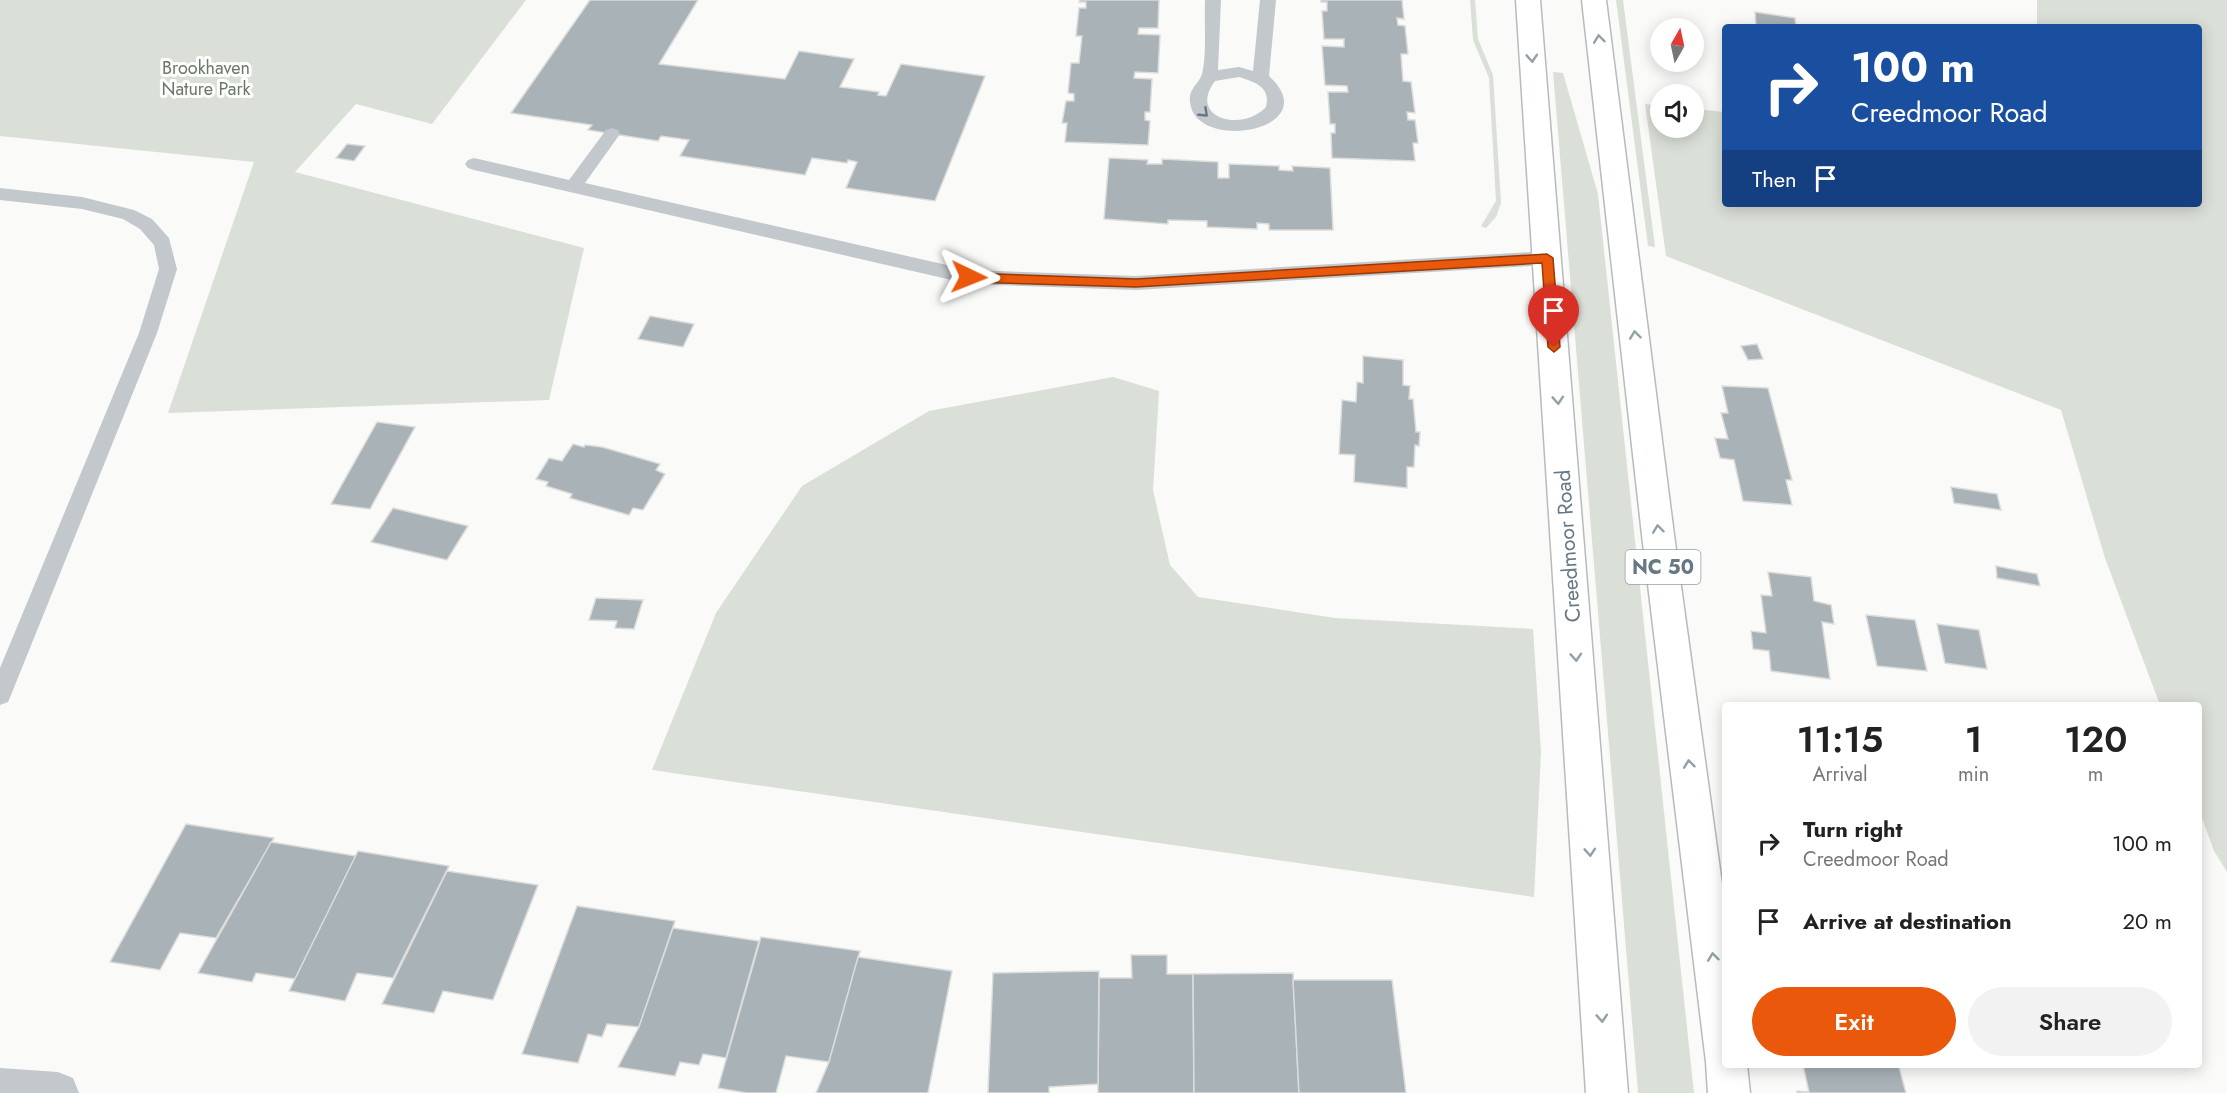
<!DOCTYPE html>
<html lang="en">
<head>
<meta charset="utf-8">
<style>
  :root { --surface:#fff; --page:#f2f2f2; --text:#222; --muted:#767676; --accent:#ea580c }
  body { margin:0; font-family:Jost,sans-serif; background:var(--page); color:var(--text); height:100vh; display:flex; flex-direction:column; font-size:22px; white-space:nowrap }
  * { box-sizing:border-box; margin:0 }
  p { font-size:20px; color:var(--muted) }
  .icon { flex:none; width:33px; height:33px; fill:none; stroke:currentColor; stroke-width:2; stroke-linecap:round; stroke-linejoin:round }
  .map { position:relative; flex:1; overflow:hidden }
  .sheet { position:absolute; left:1722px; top:702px; width:480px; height:366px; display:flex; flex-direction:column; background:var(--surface); border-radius:6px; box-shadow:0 3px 15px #0003 }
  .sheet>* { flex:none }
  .banner { position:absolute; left:1722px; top:24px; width:480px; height:183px; border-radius:6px; box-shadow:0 3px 15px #0003; background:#1a4fa0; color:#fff; overflow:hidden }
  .needle { width:39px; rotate:9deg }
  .fabs { position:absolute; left:1650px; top:18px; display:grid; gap:12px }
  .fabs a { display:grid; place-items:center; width:54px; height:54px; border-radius:50%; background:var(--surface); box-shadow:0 3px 15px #0003; font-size:30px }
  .pin { position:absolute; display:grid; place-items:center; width:51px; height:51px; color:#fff; margin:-62px -26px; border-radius:50% 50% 50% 0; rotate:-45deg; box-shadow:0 0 6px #0007 }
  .pin .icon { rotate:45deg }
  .me { position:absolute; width:66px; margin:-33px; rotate:92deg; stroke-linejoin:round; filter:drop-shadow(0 0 4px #0008) }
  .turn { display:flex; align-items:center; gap:21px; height:126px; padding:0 30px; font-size:27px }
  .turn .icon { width:78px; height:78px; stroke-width:2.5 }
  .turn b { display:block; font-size:42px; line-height:51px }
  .then { display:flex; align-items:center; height:57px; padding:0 30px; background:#0003; gap:12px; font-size:22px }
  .eta { display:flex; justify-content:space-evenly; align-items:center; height:102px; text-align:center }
  .eta b { font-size:36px; font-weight:600; line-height:42px }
  .button { display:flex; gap:12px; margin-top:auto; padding:12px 30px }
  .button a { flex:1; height:69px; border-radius:36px; background:var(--accent); color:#fff; font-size:24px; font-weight:600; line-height:69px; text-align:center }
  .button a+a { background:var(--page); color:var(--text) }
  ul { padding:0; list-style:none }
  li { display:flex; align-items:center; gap:18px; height:78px; padding:0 30px }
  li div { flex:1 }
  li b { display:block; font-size:22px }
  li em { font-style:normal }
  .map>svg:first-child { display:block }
  .green { fill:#dadfd7 }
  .building { fill:#a8b2b7; stroke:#dcdcda; stroke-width:1.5 }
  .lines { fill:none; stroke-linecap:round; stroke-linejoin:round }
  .primary-casing { stroke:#b5bbbe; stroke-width:3 }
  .service { fill:#c3c8cc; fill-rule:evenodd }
  .minor { fill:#c3c8cc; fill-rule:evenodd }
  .primary { fill:#fff; fill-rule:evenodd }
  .oneway { stroke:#93a0a8 }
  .oneway2 { stroke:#657883 }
  .route { fill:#ea580c; stroke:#983908; stroke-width:1.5 }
  .labels { text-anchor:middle; stroke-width:6; stroke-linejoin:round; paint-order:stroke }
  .far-park-label { font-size:18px; fill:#697a64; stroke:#fff }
  .shield { fill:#fff; stroke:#93a0a8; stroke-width:1.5 }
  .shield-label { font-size:20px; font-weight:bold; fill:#657883 }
  .street-label { font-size:21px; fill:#657883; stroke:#fff }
</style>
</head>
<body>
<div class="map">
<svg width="2227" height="1093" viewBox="0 0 2227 1093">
  <rect width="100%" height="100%" fill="#fafaf8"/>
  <g class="green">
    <polygon points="0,0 526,0 432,124 356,104 295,172 584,248 549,400 168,413 254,162 0,136"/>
    <polygon points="1470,0 1475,0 1478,39 1493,75 1501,203 1496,217 1486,228 1481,226 1496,201 1489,78 1473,40"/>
    <polygon points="1616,0 1623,0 1655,247 1648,246"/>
    <polygon points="2037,0 2227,0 2227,872 2214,851 2199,810 2199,705 2160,705 2105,558 2061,410 1666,256 1645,104 1660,106 1660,128 1694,128 1694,109 1725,112 1725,204 2199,204 2199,27 2037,27"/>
    <polygon points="1553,72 1563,73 1598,194 1694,1093 1638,1093"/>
    <polygon points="1113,377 1159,391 1153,490 1170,565 1198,597 1335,618 1533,629 1541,752 1534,897 652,770 716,613 802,486 929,411"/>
  </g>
  <g class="building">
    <polygon points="590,0 698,0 659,64 785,79 799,51 854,59 840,87 879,92 878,95 886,96 901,64 985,76 935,201 846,188 857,162 848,160 847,163 812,158 805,175 680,156 689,140 661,136 658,141 588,130 592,125 511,113"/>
    <polygon points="1080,0 1159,0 1158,28 1139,28 1138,34 1160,35 1158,73 1135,72 1134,78 1152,79 1150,112 1145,112 1145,120 1150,121 1148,145 1065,142 1067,123 1062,123 1066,101 1074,101 1074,94 1068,93 1071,63 1079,63 1082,36 1076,36 1079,8 1086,8 1086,2 1079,2"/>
    <polygon points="1321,0 1402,0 1404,19 1397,18 1398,25 1405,26 1408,54 1401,54 1403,81 1411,82 1415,113 1407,112 1408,120 1415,120 1418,143 1413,143 1415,161 1332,158 1331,133 1335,133 1335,124 1330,124 1328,92 1348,92 1347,86 1325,85 1322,46 1344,47 1344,39 1324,39 1322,11 1327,11 1327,2 1321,2"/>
    <polygon points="1755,12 1795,18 1796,27 1756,27"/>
    <polygon points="347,144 365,146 354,161 336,158"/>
    <polygon points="1109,158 1148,160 1147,164 1162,164 1162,159 1218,162 1218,178 1229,178 1229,164 1279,166 1279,170 1293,171 1292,166 1330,168 1333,230 1269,230 1269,224 1257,223 1257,229 1207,227 1207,221 1168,220 1168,224 1104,219"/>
    <polygon points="650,316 694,324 683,347 638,339"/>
    <polygon points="1757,344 1763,359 1748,360 1741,346"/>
    <polygon points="1363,356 1403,360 1403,385 1410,386 1409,399 1413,399 1416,432 1420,432 1419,446 1415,445 1414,467 1407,467 1407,488 1354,482 1355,455 1339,454 1342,400 1356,402 1357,382 1363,383"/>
    <polygon points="1722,386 1768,388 1792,480 1786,480 1792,505 1743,501 1734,460 1720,458 1715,438 1728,439 1721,413 1728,413"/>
    <polygon points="377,422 415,427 370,509 331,504"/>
    <polygon points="573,444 584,447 585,445 602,447 660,464 656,470 665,474 643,510 633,508 629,515 570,498 572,494 546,486 548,482 536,479 549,458 562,461"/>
    <polygon points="1951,487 1997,494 2001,510 1954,503"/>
    <polygon points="393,508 468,526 447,560 371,542"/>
    <polygon points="1996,566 2037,574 2040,586 1997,578"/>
    <polygon points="1768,572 1811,577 1814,601 1831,605 1834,624 1822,622 1830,679 1771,671 1769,651 1753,649 1751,631 1766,633 1761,595 1772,596"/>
    <polygon points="596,598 643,600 634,629 615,628 617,621 589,620"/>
    <polygon points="1866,615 1915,620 1927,671 1877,666"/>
    <polygon points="1937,624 1979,630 1987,669 1945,663"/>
    <polygon points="186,824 274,838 216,938 180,933 160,970 110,962"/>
    <polygon points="271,842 356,856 295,979 256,973 252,982 198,973"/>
    <polygon points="358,851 449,866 393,978 357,973 345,1001 289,991"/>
    <polygon points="447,871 538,885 493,1000 443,991 434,1013 382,1004"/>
    <polygon points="577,906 675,921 639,1027 607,1024 602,1037 588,1034 578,1063 522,1054"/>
    <polygon points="673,928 759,941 726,1058 703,1054 699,1065 680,1062 675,1076 618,1067 639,1027"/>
    <polygon points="761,937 860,951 829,1062 786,1056 776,1093 747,1093 718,1088"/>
    <polygon points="1131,955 1167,955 1167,974 1193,974 1194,1093 1098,1093 1099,978 1132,978"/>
    <polygon points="858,957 952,971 928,1093 816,1093 829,1062"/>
    <polygon points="1099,971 1098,1084 1049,1087 1049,1093 988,1093 993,973"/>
    <polygon points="1293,973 1299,1093 1194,1093 1193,974"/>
    <polygon points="1293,980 1392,980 1406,1093 1299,1093"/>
    <polygon points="1803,1065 1899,1067 1906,1093 1797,1093 1797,1091 1809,1092"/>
  </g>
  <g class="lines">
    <defs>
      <g id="primary">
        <polygon points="1516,0 1540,0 1628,1093 1586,1093"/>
        <polygon points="1582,0 1606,0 1674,535 1725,906 1725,1065 1747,1065 1750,1093 1708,1093 1706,1062 1642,535"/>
      </g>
    </defs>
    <use href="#primary" class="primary-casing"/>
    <g class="service">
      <path d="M 1205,0 L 1221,0 L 1218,70 L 1239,67 L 1253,71 L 1260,0 L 1276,0 L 1269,76 C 1328,130 1195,154 1190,102 C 1188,89 1199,84 1202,74 C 1207,54 1204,21 1205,0 ZM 1239,77 C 1255,82 1271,87 1266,107 C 1242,133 1187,118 1215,81 Z"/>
      <polygon points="612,128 618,130 620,134 585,183 969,270 1136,276 1547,251 1553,253 1556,258 1553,263 1547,265 1136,290 969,284 474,170 468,168 465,164 468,160 474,158 569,180 606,130"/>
      <polygon points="0,188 82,197 134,210 152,219 169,238 177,269 157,333 11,695 8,702 0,705 0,668 139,333 159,269 154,245 140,229 123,219 82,209 0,200"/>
    </g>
    <polygon class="minor" points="0,1068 58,1072 73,1078 79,1093 0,1093"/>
    <use href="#primary" class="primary"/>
  </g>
  <defs><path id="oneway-chevron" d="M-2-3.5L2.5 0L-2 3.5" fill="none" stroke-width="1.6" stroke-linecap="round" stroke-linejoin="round" transform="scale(1.5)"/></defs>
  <g class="oneway">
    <use href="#oneway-chevron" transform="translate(1599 39) rotate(-97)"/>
    <use href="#oneway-chevron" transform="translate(1532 58) rotate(86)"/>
    <use href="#oneway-chevron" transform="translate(1635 335) rotate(-97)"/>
    <use href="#oneway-chevron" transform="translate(1558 400) rotate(86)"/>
    <use href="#oneway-chevron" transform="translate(1658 529) rotate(-97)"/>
    <use href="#oneway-chevron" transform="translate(1576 657) rotate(86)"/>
    <use href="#oneway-chevron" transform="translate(1689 764) rotate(-97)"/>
    <use href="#oneway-chevron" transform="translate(1590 852) rotate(86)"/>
    <use href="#oneway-chevron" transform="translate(1713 957) rotate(-97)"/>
    <use href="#oneway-chevron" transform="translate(1602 1018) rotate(86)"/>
  </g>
  <use class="oneway2" href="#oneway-chevron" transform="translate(1204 113) rotate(43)"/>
  <polygon class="route" points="1547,254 1553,258 1560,347 1554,352 1548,347 1542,263 1136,287 969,282 963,277 969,273 1136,279"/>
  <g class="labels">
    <g class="far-park-label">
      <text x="206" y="74">Brookhaven<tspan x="206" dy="21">Nature Park</tspan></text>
    </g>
    <rect class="shield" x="1625.5" y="550" width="75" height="34" rx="4.5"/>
    <g class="shield-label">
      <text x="1663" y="574">NC 50</text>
    </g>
    <g class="street-label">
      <text transform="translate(1568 546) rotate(-94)" y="7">Creedmoor Road</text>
    </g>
  </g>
</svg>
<div class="fabs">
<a><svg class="needle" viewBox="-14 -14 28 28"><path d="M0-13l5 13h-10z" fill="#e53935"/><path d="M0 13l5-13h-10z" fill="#767676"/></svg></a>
<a><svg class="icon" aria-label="sound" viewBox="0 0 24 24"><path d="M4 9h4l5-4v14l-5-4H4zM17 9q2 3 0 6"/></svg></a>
</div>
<div class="pin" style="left:1554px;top:347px;background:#d93025"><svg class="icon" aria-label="arrive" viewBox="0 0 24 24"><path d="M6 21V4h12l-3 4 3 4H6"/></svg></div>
<svg class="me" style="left:969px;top:277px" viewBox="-20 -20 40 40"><path d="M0-17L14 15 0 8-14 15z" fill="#ea580c" stroke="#fff" stroke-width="4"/></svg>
<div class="banner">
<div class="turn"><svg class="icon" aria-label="right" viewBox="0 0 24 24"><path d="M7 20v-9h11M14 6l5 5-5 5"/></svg><div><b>100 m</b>Creedmoor Road</div></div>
<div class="then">Then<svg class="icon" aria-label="arrive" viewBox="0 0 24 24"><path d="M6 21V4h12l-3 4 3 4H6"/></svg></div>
</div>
<section class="sheet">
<div class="eta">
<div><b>11:15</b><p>Arrival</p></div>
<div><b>1</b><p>min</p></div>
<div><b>120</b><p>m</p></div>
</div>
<ul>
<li><svg class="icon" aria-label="right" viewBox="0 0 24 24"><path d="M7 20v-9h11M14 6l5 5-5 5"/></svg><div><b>Turn right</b><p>Creedmoor Road</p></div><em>100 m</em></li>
<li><svg class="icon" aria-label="arrive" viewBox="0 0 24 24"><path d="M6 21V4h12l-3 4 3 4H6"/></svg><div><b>Arrive at destination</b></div><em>20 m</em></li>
</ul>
<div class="button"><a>Exit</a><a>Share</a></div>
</section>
</div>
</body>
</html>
